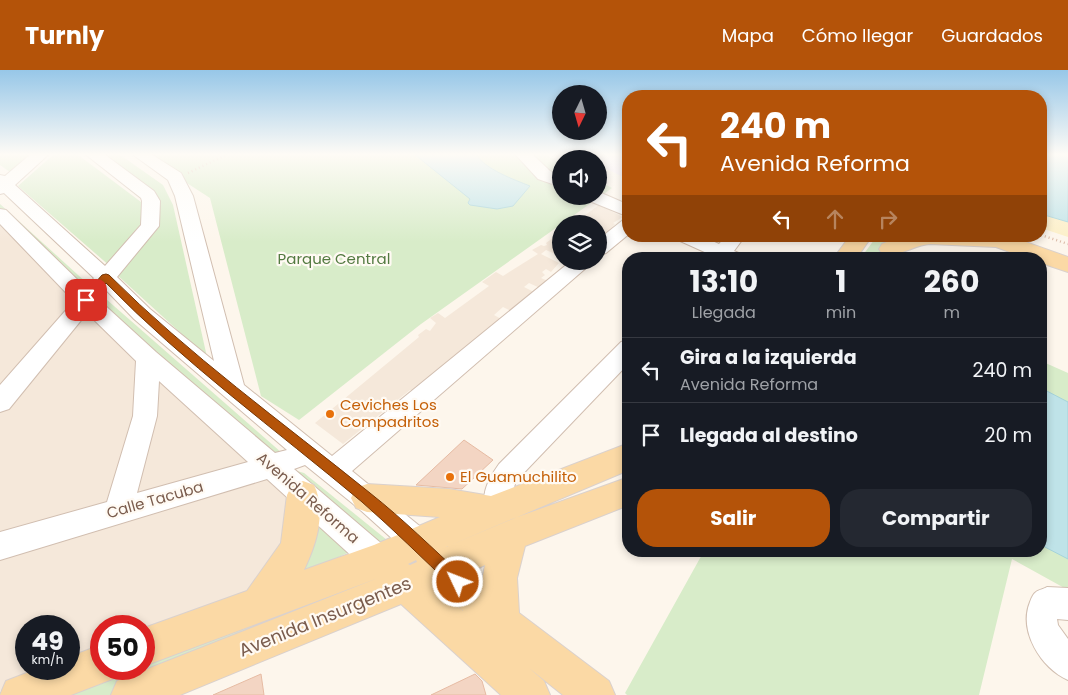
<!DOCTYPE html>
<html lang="es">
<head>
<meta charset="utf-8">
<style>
  :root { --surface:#171b24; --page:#242831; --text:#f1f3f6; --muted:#9ea1a6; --line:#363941; --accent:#b45309 }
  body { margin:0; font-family:Poppins,sans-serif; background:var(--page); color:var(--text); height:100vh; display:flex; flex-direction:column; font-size:19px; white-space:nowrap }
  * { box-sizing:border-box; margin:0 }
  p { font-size:16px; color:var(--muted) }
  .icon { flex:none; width:28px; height:28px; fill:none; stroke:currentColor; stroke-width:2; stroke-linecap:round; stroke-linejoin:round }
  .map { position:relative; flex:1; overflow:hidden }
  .side { position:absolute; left:622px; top:182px; width:425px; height:305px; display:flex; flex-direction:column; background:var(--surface); border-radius:20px; box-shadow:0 2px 8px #0003 }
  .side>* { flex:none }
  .guide { position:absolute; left:622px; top:20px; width:425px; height:152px; border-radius:20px; box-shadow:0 2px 8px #0003; background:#b45309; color:#fff; overflow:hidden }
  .needle { width:32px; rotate:185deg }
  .controls { position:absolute; left:552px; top:15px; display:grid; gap:10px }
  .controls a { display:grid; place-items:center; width:55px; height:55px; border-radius:50%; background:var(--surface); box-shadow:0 2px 8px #0003; font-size:25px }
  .speed { position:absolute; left:15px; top:545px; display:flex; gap:10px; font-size:25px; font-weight:700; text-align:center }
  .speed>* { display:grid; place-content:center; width:65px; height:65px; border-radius:50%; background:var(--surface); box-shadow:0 2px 8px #0003; line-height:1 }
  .speed small { font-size:12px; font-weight:400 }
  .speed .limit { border:8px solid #d22; background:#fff; color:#111 }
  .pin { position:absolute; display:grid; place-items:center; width:42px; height:42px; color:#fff; margin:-21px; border-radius:10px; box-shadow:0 2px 8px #0006 }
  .me { position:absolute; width:55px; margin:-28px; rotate:313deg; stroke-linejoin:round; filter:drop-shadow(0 0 4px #0008) }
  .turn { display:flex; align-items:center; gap:18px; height:105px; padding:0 15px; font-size:22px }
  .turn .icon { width:65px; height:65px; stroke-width:2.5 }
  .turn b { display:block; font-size:35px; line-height:42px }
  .lanes { display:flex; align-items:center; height:48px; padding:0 15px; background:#0003; justify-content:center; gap:25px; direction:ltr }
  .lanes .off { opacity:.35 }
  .eta { display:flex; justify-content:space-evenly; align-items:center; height:85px; text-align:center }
  .eta b { font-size:30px; font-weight:700; line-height:35px }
  .cta { display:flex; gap:10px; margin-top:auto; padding:10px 15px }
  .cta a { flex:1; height:58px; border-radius:20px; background:var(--accent); color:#fff; font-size:20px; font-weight:700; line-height:58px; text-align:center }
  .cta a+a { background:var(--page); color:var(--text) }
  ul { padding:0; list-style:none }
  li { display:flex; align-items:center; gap:15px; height:65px; padding:0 15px; border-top:1px solid var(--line) }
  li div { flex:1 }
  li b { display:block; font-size:19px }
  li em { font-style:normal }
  header { display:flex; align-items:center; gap:30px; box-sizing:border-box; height:70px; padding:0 25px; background:var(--accent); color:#fff }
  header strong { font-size:24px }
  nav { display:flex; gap:28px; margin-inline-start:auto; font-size:18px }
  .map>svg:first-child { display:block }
  .residential { fill:#f5e8da }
  .education { fill:#f3e8fa }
  .green { fill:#d8ecc9 }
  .sand { fill:#fcefc7 }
  .water { fill:#bfe3e8; stroke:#a5d3da }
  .building { fill:#f3d5c3; stroke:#e6bba3 }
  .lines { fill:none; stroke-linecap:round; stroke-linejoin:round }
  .minor-casing { stroke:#d1beb0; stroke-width:2 }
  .major-casing { stroke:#dad1cd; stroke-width:2 }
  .path { stroke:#d9b8a5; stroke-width:2.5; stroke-dasharray:1 3; stroke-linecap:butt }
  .minor { fill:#fff; fill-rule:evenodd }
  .major { fill:#fbd9a5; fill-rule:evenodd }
  .route { fill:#b45309; stroke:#753606 }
  .food-dot { fill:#e8710a; stroke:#fffaf3; stroke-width:2 }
  .labels { text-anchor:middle; stroke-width:4.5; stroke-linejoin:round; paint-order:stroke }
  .park-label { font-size:15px; fill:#537a41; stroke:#fffaf3 }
  .food-label { font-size:15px; fill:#c56008; stroke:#fffaf3; text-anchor:start }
  .street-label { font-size:15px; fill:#7a5c4d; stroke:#fffaf3 }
  .near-street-label { font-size:18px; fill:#7a5c4d; stroke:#fffaf3 }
</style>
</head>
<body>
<header>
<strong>Turnly</strong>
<nav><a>Mapa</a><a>Cómo llegar</a><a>Guardados</a></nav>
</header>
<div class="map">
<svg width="1068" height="625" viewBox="0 0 1068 625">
  <rect width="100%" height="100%" fill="#fdf6ec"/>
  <g class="residential">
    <polygon points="599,135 623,147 613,153 615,154 605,165 599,162 599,154 573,154"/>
    <polygon points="0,153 78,234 0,326"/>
    <polygon points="561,162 561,185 560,186 546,180 541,184 559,193 551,202 546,199 542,202 545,205 541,208 548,211 540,218 529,213 524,217 536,223 513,242 503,237 494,245 503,250 419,315 417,323 410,320 343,374 315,353 419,267 418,265 426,259 430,261 436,253 430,248 438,243 445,248 489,216 482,212 496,202 503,206 538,184 532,180 541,175 544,176 547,175 546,173"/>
    <polygon points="83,239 142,295 142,313 113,437 0,470 0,339"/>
    <polygon points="154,304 255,396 127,433"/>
    <polygon points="265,403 297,433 262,521 144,566 144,556 101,556 101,582 69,595 69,556 26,556 26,599 58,599 0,621 0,481"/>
  </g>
  <polygon class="education" points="576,84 629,84 629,101 621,106 599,95 599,89 585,89"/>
  <g class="green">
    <polygon points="0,84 32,84 10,102 0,95"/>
    <polygon points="54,84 77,84 141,132 143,153 111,197 18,116"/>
    <polygon points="98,84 119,84 163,115 173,135 207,287 115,203 156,155 153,123"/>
    <polygon points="142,84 545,84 561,93 561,126 599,126 599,111 612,118 421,254 299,350 261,326 210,128"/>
    <polygon points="0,134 89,215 82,220 0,150"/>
    <polygon points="877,166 890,166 875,189 860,189"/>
    <polygon points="106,229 282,383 273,390 99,231"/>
    <polygon points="1041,291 1068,303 1068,520 1012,489 979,625 627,625 625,623 704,481 1041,481"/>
    <polygon points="297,401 304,403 387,470 384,476 294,407"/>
    <polygon points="318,451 354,480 304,503 296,497"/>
    <polygon points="369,500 363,514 114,625 57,625 123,599 144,599 144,590"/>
  </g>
  <polygon class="sand" points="1041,144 1068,152 1068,167 1041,158"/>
  <g class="water">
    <path d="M 414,84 L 476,84 C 484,99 515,110 530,116 L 513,136 L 497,139 L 470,135 L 468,133 L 470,129 Z"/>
    <polygon points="1041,84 1068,84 1068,152 1041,144"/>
    <polygon points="1041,318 1068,332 1068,489 1041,475"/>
  </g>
  <g class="building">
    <polygon points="464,370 493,390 462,419 416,415"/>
    <polygon points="261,604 264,625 213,625"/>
    <polygon points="475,604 482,611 486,625 431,625"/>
  </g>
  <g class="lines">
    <defs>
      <g id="minor">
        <path d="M 31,84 L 49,84 L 15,115 L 105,196 L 141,155 L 142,131 L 141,128 L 85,84 L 104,84 L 154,121 L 160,131 L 159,156 L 117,207 L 150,239 L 214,291 L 175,126 L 168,110 L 132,84 L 151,84 L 181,103 L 193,126 L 244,315 L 332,386 L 571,191 L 594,191 L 352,401 L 427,462 L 432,472 L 427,482 L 417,486 L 407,482 L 357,437 L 305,395 L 294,399 L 389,480 L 393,490 L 389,500 L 378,504 L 367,500 L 267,409 L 0,490 L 0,462 L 107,432 L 133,346 L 136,291 L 87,243 L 9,339 L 0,342 L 0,315 L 74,231 L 0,154 L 0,139 L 6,140 L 86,218 L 94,208 L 4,123 L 0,124 L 0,105 L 5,106 ZM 106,220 L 134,249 L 287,380 L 275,383 L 156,282 L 99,230 ZM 159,311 L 248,392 L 137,423 L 157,346 Z"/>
        <polygon points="515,84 532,84 550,101 561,106 561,117 538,109"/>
        <polygon points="599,122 629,135 629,147 587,130 584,126 599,126"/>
        <polygon points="629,149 629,164 606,183 599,185 599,169 623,150"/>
        <polygon points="676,166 701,166 719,174 726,166 745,166 734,181 743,185 746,189 706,189 709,184 678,170"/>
        <path d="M 629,270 L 629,293 L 517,410 C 510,422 514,434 508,447 L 498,451 L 488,447 C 479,427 487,411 499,394 L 621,272 Z"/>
        <path d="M 1047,517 L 1068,518 L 1068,550 L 1057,549 L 1058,555 L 1068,569 L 1068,610 C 1041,598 1018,561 1030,532 C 1031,529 1033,524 1036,522 C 1038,520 1044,519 1047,517 Z"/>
      </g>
      <g id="major">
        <polygon points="850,166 872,166 856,189 833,189"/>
        <path d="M 901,166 L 1009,166 L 1068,187 L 1068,202 L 1041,193 L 1041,189 L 1029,189 L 996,177 L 930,174 C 913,175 899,188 882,184 L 879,179 L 882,174 Z"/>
        <path d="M 629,373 L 629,400 L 446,477 L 512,449 L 629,407 L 629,435 L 525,476 L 517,508 L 519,543 L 609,611 L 615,625 L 563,625 L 529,598 L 544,611 L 550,625 L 501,625 L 401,534 L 180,625 L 111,625 L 117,611 L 378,508 L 144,596 L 144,558 L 247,521 L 281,473 L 287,425 L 292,415 L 303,411 L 314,415 C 327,441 316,475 304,500 L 374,475 L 440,447 L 367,442 L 356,438 L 351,428 L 356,418 L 367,414 L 449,419 L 491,426 ZM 416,490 L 417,492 L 410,495 L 408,494 ZM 485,495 L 482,510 L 472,501 ZM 439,517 L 463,541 L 437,518 Z"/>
        <polygon points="101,575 101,599 118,599 115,608 71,625 0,625 6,611 37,599 69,599 69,587"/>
      </g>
    </defs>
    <use href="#minor" class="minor-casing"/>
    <use href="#major" class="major-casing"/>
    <g class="path">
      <polyline points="188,103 228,84"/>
      <polyline points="1041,165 1068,174"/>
    </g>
    <use href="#minor" class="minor"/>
    <use href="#major" class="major"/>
  </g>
  <linearGradient id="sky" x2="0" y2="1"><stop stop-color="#97c7e8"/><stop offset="0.49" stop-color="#fefbf6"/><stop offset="1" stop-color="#fefbf6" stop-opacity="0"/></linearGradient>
  <rect width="1068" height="172" fill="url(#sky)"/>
  <path class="route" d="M 106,204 L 109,205 C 189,285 282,352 370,423 C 403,449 433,479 464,507 L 466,512 L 464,517 L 458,519 L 453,517 C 423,489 393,459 362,432 C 276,360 184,293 106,213 L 89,233 L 82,233 L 82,228 L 102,205 Z"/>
  <g class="food-dot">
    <circle cx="330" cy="344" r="5"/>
    <circle cx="450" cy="407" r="5"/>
  </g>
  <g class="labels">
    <g class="park-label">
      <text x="334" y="194">Parque Central</text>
    </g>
    <g class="food-label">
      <text x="340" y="340">Ceviches Los<tspan x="340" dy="17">Compadritos</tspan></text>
      <text x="460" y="412">El Guamuchilito</text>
    </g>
    <g class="street-label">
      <text transform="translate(308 428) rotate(41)" y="5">Avenida Reforma</text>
      <text transform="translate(155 430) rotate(-16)" y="5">Calle Tacuba</text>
    </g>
    <g class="near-street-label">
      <text transform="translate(325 547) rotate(-22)" y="6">Avenida Insurgentes</text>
    </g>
  </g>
</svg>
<div class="controls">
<a><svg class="needle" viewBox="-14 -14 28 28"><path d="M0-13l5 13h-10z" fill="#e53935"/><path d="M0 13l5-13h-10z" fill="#9ea1a6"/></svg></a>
<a><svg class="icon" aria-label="sound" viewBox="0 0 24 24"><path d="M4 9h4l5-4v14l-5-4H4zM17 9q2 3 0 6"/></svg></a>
<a><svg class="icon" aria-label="layers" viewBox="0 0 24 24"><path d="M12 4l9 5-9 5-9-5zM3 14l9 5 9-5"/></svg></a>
</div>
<div class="speed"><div>49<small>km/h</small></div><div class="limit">50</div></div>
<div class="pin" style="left:86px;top:230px;background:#d93025"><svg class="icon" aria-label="arrive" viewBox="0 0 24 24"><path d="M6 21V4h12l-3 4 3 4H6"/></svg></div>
<svg class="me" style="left:458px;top:512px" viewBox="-20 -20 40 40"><circle r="17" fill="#b45309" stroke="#fff" stroke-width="3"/><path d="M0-11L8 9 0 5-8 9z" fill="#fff"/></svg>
<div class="guide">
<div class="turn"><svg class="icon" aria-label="left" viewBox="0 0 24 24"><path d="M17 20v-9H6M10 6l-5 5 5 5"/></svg><div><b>240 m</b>Avenida Reforma</div></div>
<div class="lanes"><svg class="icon" aria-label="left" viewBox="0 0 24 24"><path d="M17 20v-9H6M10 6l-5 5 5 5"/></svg><svg class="icon off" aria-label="ahead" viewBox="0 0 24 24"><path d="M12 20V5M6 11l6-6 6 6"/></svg><svg class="icon off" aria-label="right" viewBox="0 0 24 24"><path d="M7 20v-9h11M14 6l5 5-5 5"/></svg></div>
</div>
<section class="side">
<div class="eta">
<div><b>13:10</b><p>Llegada</p></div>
<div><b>1</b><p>min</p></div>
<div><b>260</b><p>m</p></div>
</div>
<ul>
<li><svg class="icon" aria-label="left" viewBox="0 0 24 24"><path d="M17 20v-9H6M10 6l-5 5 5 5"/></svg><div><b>Gira a la izquierda</b><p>Avenida Reforma</p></div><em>240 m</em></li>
<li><svg class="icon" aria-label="arrive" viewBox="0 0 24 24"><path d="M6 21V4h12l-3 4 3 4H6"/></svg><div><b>Llegada al destino</b></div><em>20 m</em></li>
</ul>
<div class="cta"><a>Salir</a><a>Compartir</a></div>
</section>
</div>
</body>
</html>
